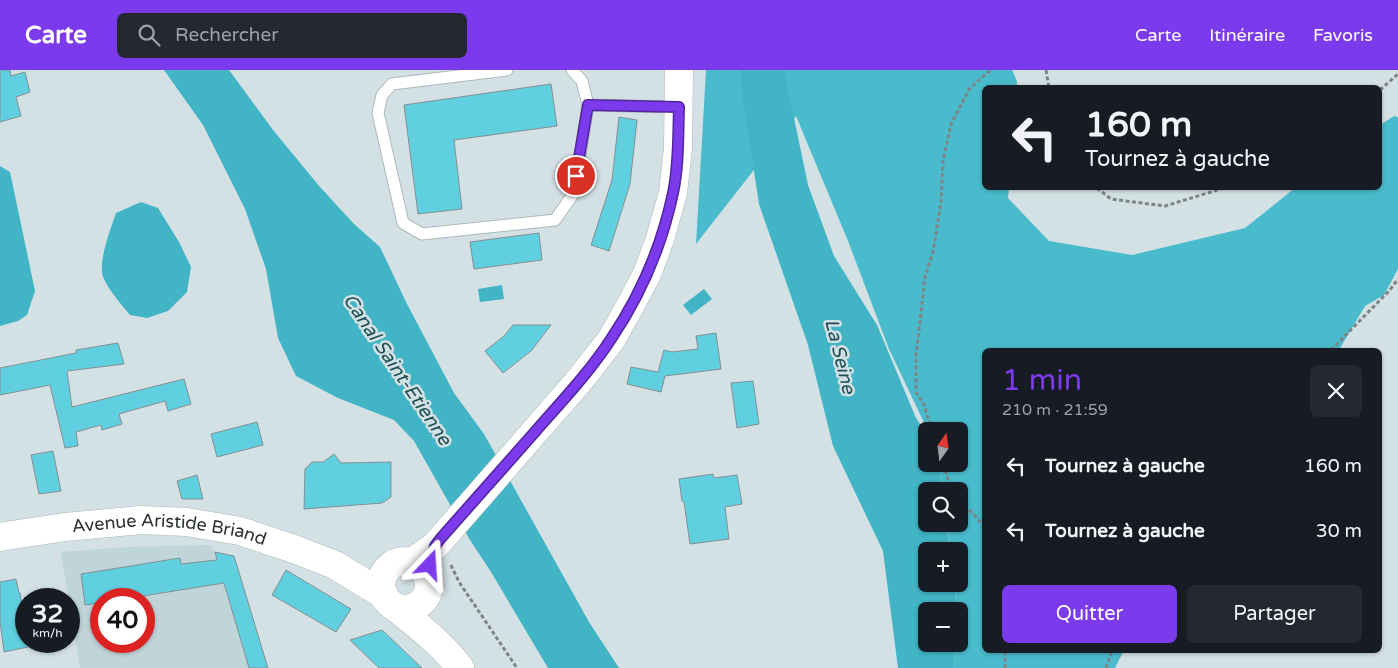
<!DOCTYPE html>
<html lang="fr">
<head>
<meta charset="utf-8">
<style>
  :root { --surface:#171b24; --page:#242831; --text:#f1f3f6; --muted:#9ea1a6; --accent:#7c3aed }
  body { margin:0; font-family:"Varela Round",sans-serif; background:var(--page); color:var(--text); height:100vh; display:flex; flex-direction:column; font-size:19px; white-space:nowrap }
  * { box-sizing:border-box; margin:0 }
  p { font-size:16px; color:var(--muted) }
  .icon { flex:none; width:28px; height:28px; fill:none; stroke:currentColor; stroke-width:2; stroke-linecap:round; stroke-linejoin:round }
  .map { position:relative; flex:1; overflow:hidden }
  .sheet { position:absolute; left:982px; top:278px; width:400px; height:305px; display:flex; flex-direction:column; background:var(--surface); border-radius:8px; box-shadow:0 1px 4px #0004 }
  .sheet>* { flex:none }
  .guide { position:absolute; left:982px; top:15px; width:400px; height:105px; border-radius:8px; box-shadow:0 1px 4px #0004; background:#171b24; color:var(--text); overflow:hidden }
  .needle { width:32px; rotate:14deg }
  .tools { position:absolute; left:918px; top:352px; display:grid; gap:10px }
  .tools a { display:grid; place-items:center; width:50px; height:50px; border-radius:8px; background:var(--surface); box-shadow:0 1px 4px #0004; font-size:25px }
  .speed { position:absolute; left:15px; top:518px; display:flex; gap:10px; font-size:25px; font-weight:700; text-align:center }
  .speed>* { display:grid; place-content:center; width:65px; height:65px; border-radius:50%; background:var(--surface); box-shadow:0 1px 4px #0004; line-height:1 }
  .speed small { font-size:12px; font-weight:400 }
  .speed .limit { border:8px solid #d22; background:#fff; color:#111 }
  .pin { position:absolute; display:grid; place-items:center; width:42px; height:42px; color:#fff; margin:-21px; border:2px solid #fff; border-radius:50%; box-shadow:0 1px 5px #0007 }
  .me { position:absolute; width:55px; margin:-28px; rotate:20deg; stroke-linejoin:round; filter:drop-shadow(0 0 4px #0008) }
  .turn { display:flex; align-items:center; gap:18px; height:105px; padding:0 20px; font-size:22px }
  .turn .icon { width:65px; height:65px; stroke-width:2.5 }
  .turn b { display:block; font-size:35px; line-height:42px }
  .round { display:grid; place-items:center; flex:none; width:52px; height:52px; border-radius:8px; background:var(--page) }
  .headline { display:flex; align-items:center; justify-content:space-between; height:85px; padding:0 20px }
  h1 { font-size:30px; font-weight:600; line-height:38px; color:var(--accent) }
  .primary-button { display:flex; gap:10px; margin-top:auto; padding:10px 20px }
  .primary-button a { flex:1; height:58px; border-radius:8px; background:var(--accent); color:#fff; font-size:20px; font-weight:600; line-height:58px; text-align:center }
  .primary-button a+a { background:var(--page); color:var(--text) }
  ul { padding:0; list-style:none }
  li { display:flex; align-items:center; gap:15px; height:65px; padding:0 20px }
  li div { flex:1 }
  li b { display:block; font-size:19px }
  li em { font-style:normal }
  header { display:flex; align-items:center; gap:30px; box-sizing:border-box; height:70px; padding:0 25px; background:var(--accent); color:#fff }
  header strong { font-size:24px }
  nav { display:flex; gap:28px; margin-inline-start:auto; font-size:18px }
  .search { width:350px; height:45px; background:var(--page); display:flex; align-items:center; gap:12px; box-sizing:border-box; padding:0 18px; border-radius:8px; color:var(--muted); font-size:19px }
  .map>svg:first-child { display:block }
  .built { fill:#bfd5d9; fill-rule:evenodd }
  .forest { fill:#49bbcc }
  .water { fill:#41b4c5 }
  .building { fill:#60d0e1; stroke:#839092 }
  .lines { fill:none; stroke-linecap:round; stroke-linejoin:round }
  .lane-casing { stroke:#acb9bc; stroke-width:13 }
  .secondary-casing { stroke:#acb9bc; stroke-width:29 }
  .path { stroke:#7c8587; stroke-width:3; stroke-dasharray:4 2.5; stroke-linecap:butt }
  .lane { stroke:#fff; stroke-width:11 }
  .secondary { stroke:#fff; stroke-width:28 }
  .route-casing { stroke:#51269a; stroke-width:12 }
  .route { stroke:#7c3aed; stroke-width:9 }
  .labels { text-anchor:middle; stroke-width:5; stroke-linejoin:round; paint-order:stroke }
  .street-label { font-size:18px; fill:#2c3132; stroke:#d4e1e4 }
  .water-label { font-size:19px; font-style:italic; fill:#1e4f57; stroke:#d4e1e4 }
</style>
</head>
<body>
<header>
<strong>Carte</strong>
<div class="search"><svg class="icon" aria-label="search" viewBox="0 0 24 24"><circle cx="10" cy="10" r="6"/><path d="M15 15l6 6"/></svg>Rechercher</div>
<nav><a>Carte</a><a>Itinéraire</a><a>Favoris</a></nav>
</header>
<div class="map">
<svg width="1398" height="598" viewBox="0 0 1398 598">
  <rect width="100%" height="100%" fill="#d4e1e4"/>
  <path class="built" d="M 209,475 L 215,482 L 249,598 L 80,598 L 61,482 L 127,477 ZM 101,529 L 144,529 L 144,571 L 101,571 Z"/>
  <polygon class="forest" points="706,0 1012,0 1017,11 1017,17 985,18 985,118 1009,118 1008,128 1049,171 1132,185 1245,158 1295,118 1380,118 1380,55 1394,46 1398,47 1398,199 1384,225 1365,236 1339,280 985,280 985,580 1124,580 1115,598 953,598 956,574 959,574 959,541 957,541 954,514 959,514 959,481 950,481 946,454 959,454 959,421 942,421 939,394 959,394 959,361 928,361 889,279 848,171 796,46 696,174"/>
  <g class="water">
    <polygon points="164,0 229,0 273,60 320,117 354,154 380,177 407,234 454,323 484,364 589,552 619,598 548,598 491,502 470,470 414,371 394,350 338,328 296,306 278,268 266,199 245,139 203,55"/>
    <polygon points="741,0 784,0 808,115 834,186 877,255 916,348 926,363 926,394 939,394 942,421 926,421 926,454 946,454 950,481 926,481 926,514 954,514 957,541 926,541 926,574 956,574 953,598 898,598 883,481 833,376 808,275 759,134 742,24"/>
    <polygon points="0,96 10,102 35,221 27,245 18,251 0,256"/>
    <path d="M 141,132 L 158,138 L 179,172 L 191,197 L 187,222 L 168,241 L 147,248 L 130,245 C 122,235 104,215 102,203 C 100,186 111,158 116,143 Z"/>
    <polygon points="502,215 504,229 480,232 478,219"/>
    <polygon points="704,219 712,229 691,245 683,235"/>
  </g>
  <g class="building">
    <polygon points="0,0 10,0 11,6 25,2 30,22 16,27 21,46 0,52"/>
    <polygon points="551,14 557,56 454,70 462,139 418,144 404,35"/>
    <polygon points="619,47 637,50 630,114 609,181 591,175 612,110"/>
    <polygon points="539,163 542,190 474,199 470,172"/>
    <polygon points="513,255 551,255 531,281 503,303 485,281 504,266"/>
    <polygon points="716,263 721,299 665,306 661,322 627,314 631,297 658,302 664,280 672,282 698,279 696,266"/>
    <polygon points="118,273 124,294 67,301 72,337 184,309 191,334 168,341 165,331 119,344 122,354 102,360 101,355 76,362 78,376 65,378 50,315 0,325 0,298 76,283 76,280"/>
    <polygon points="753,311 759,354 737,358 731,313"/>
    <polygon points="257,352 263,375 217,387 211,364"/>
    <polygon points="53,381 61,421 39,424 31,385"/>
    <polygon points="334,384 341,393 391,392 391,427 382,433 304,439 305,399 312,392 323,392"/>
    <polygon points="713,404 714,408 737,405 742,434 725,437 729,469 690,474 684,432 682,431 679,409"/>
    <polygon points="197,405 203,429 182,429 177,411"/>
    <polygon points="215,482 234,486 268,598 249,598 224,513 124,529 101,529 101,533 85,535 81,504 180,488 181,494 217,490"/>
    <polygon points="286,500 351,539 336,562 272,525"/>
    <polygon points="16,509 19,523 20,523 28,577 4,582 0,551 0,512"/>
    <polygon points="382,560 422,598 379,598 350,570"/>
  </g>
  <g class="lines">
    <defs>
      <g id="lane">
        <polyline points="507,0 392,14 382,25 378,43 403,153 422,164 555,150 574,123 588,35 582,11 572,0"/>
        <polyline points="588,35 679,37"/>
      </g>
      <g id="secondary">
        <path id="s1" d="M 0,467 L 65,457 L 141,450 L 187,452 L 240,461 L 294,479 L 335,495 L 384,525"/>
        <circle cx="405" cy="515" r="24"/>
        <polyline points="412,492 435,476 578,312 611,270 629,238 647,204 660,169 673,123 678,78 679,0"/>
        <path d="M 390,533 C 414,553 442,573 460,598"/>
      </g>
    </defs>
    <use href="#lane" class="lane-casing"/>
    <use href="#secondary" class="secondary-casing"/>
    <g class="path">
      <polyline points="1046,0 1049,18"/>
      <polyline points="1380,20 1398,4"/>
      <polyline points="1097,118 1111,129 1165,136 1224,118"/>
      <polyline points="1331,280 1390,220 1398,209"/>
      <polyline points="932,361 924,335 916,322 916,286 925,207 933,182 941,132 943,91 951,54 970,18 987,3 992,0"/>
      <polyline points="943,394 952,421"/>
      <path d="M 959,432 C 968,439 981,449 985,461"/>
      <polyline points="451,495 459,512 517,598"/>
      <polyline points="1005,598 1005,580"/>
      <polyline points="1106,598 1112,580"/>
    </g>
    <use href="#lane" class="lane"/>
    <use href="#secondary" class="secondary"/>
  </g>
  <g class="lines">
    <defs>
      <path id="route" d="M 430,495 L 435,476 L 441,468 C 472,433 503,398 534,363 C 560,333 589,303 611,269 C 640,226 662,175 673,123 C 679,95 678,65 679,37 L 588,35 L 576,106"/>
    </defs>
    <use href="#route" class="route-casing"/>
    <use href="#route" class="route"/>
  </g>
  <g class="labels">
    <g class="street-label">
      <text dy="6" stroke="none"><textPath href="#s1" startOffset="171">Avenue Aristide Briand</textPath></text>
    </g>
    <g class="water-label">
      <text transform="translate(841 286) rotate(76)" y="7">La Seine</text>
      <text transform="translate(398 299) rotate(56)" y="7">Canal Saint-Etienne</text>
    </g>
  </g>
</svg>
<div class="tools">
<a><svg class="needle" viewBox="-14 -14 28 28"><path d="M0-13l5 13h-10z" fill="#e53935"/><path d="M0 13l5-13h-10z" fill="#9ea1a6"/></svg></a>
<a><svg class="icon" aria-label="search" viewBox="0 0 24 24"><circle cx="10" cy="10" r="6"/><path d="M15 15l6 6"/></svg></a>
<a>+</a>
<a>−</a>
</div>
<div class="speed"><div>32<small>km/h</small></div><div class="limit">40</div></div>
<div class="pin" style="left:576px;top:106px;background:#d93025"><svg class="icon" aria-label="arrive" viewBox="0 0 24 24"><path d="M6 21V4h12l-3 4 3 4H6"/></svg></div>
<svg class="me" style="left:430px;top:495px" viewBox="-20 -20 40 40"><path d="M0-17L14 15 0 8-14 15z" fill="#7c3aed" stroke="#fff" stroke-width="4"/></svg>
<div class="guide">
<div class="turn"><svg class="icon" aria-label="left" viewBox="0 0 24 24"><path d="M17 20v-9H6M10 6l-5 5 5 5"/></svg><div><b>160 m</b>Tournez à gauche</div></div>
</div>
<section class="sheet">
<div class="headline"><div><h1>1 min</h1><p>210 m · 21:59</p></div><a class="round"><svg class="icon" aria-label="close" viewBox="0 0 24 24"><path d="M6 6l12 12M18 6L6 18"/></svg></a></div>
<ul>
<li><svg class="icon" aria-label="left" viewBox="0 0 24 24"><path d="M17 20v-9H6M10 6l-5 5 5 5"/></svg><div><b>Tournez à gauche</b></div><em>160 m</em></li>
<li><svg class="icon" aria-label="left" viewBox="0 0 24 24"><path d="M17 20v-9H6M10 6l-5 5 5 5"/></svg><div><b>Tournez à gauche</b></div><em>30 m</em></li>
</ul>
<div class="primary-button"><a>Quitter</a><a>Partager</a></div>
</section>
</div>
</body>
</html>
